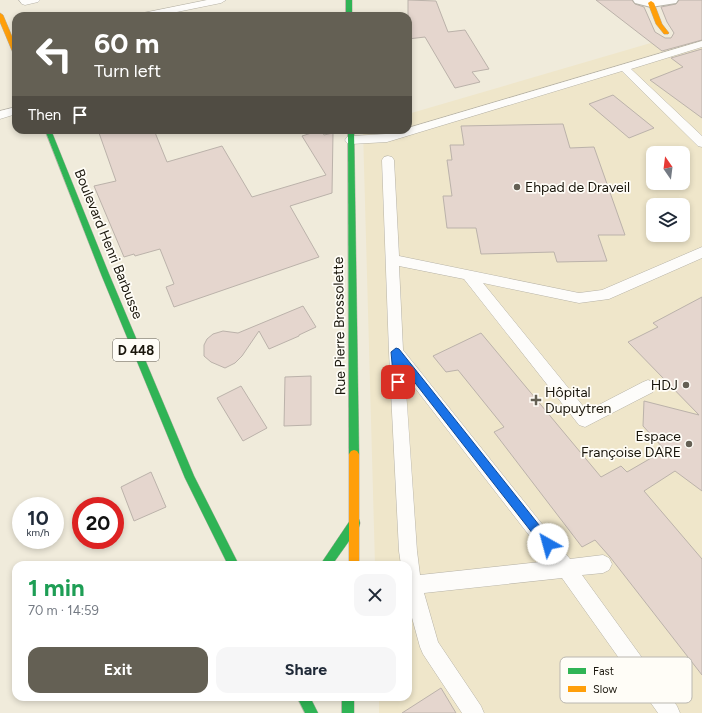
<!DOCTYPE html>
<html lang="en">
<head>
<meta charset="utf-8">
<style>
  :root { --surface:#fff; --page:#f6f6f7; --text:#1f2937; --muted:#747a83; --accent:#646054 }
  body { margin:0; font-family:Figtree,sans-serif; background:var(--page); color:var(--text); height:100vh; display:flex; flex-direction:column; font-size:15px; white-space:nowrap }
  * { box-sizing:border-box; margin:0 }
  p { font-size:13px; color:var(--muted) }
  .icon { flex:none; width:22px; height:22px; fill:none; stroke:currentColor; stroke-width:2; stroke-linecap:round; stroke-linejoin:round }
  .map { position:relative; flex:1; overflow:hidden }
  .sheet { position:absolute; left:12px; top:561px; width:400px; height:140px; display:flex; flex-direction:column; background:var(--surface); border-radius:12px; box-shadow:0 2px 6px #0003 }
  .sheet>* { flex:none }
  .banner { position:absolute; left:12px; top:12px; width:400px; height:122px; border-radius:12px; box-shadow:0 2px 6px #0003; background:#646054; color:#fff; overflow:hidden }
  .needle { width:26px; rotate:346deg }
  .buttons { position:absolute; left:646px; top:146px; display:grid; gap:8px }
  .buttons a { display:grid; place-items:center; width:44px; height:44px; border-radius:8px; background:var(--surface); box-shadow:0 2px 6px #0003; font-size:20px }
  .speed { position:absolute; left:12px; top:497px; display:flex; gap:8px; font-size:20px; font-weight:700; text-align:center }
  .speed>* { display:grid; place-content:center; width:52px; height:52px; border-radius:50%; background:var(--surface); box-shadow:0 2px 6px #0003; line-height:1 }
  .speed small { font-size:10px; font-weight:400 }
  .speed .limit { border:6px solid #d22; background:#fff; color:#111 }
  .pin { position:absolute; display:grid; place-items:center; width:34px; height:34px; color:#fff; margin:-17px; border-radius:8px; box-shadow:0 2px 6px #0006 }
  .me { position:absolute; width:44px; margin:-22px; rotate:322deg; stroke-linejoin:round; filter:drop-shadow(0 0 3px #0008) }
  .turn { display:flex; align-items:center; gap:14px; height:84px; padding:0 16px; font-size:18px }
  .turn .icon { width:52px; height:52px; stroke-width:2.5 }
  .turn b { display:block; font-size:28px; line-height:34px }
  .then { display:flex; align-items:center; height:38px; padding:0 16px; background:#0003; gap:8px; font-size:15px }
  .round { display:grid; place-items:center; flex:none; width:42px; height:42px; border-radius:12px; background:var(--page) }
  .head { display:flex; align-items:center; justify-content:space-between; height:68px; padding:0 16px }
  h1 { font-size:24px; font-weight:700; line-height:30px; color:#1e9e55 }
  .primary-button { display:flex; gap:8px; margin-top:auto; padding:8px 16px }
  .primary-button a { flex:1; height:46px; border-radius:12px; background:var(--accent); color:#fff; font-size:16px; font-weight:700; line-height:46px; text-align:center }
  .primary-button a+a { background:var(--page); color:var(--text) }
  .map>svg:first-child { display:block }
  .built { fill:#efe6ca; fill-rule:evenodd }
  .building { fill:#e5d6ce; stroke:#bbb2aa }
  .lines { fill:none; stroke-linecap:round; stroke-linejoin:round }
  .lane-casing { stroke:#b6b2a6; stroke-width:1 }
  .street-casing { stroke:#b6b2a6; stroke-width:2 }
  .fast-casing { stroke:#b6b2a6; stroke-width:1 }
  .slow-casing { stroke:#b6b2a6; stroke-width:1 }
  .lane { fill:#fdfcfa; fill-rule:evenodd }
  .street { fill:#fdfcfa; fill-rule:evenodd }
  .fast { fill:#30b455; fill-rule:evenodd }
  .slow { fill:#ff9f0a; fill-rule:evenodd }
  .route { fill:#1a73e8; stroke:#114b97 }
  .poi-dot { fill:#646054; stroke:#fffdf7; stroke-width:1.5 }
  .labels { text-anchor:middle; stroke-width:3.5; stroke-linejoin:round; paint-order:stroke }
  .shield { fill:#fffdf7; stroke:#5e5b52; stroke-width:1 }
  .shield-label { font-size:13px; font-weight:bold; fill:#19150b }
  .poi-label { font-size:14px; fill:#19150b; stroke:#fffdf7; text-anchor:start }
  .street-label { font-size:14px; fill:#19150b; stroke:#fffdf7 }
  .key { fill:#fffdf7; stroke:#bab7b0; stroke-width:1 }
  .key-label { font-size:11px; fill:#19150b }
</style>
</head>
<body>
<div class="map">
<svg width="702" height="713" viewBox="0 0 702 713">
  <rect width="100%" height="100%" fill="#f0ebdb"/>
  <path class="built" d="M 702,28 L 702,713 L 379,713 L 379,697 L 408,697 L 408,565 L 375,565 L 363,130 L 408,130 L 408,114 ZM 653,153 L 683,153 L 683,183 L 653,183 ZM 653,205 L 683,205 L 683,235 L 653,235 Z"/>
  <g class="building">
    <polygon points="408,0 436,1 448,32 465,30 489,69 472,72 480,82 455,88 425,37 408,39"/>
    <polygon points="596,0 632,0 635,4 644,7 655,32 665,38 671,38 674,33 667,22 661,7 676,4 679,0 702,0 702,40 662,51"/>
    <polygon points="702,49 702,118 650,80 683,67 671,58"/>
    <polygon points="613,95 654,128 629,138 589,104"/>
    <polygon points="563,124 570,148 594,147 625,235 598,235 607,261 557,262 554,252 481,254 476,228 447,228 443,196 452,196 447,160 452,160 450,145 464,145 461,126"/>
    <polygon points="98,130 154,130 167,162 222,146 252,197 326,175 302,136 321,130 324,135 333,133 332,193 290,206 319,257 174,307 166,287 174,284 160,249 135,256 134,254 124,257 94,186 116,181"/>
    <polygon points="702,297 702,491 675,471 644,491 702,559 702,675 610,557 595,540 582,547 494,432 504,427 458,370 446,372 433,356 481,333 601,477 621,466 627,472 665,450 643,426 644,401 699,415 628,342 658,327 653,323"/>
    <polygon points="303,306 316,327 299,335 299,336 269,349 259,331 242,356 235,363 225,368 211,362 204,356 204,345 207,339 213,334 223,331 238,333"/>
    <polygon points="311,376 311,425 284,426 285,377"/>
    <polygon points="241,386 267,428 243,441 217,398"/>
    <polygon points="151,472 166,507 134,521 121,487"/>
    <polygon points="441,688 456,713 402,713"/>
  </g>
  <g class="lines">
    <defs>
      <g id="lane">
        <polygon points="19,0 40,0 38,2 25,5 22,4"/>
        <polygon points="207,0 226,0 221,3 157,16 138,16 143,13"/>
        <polygon points="702,41 702,47 631,69 702,136 702,147 698,146 622,71 387,142 351,144 347,143 345,140 347,137 351,136 386,134 401,130 408,130 408,128"/>
        <polygon points="16,107 16,114 0,119 0,111"/>
        <path d="M 388,156 L 392,157 L 394,160 L 399,256 L 579,293 L 602,290 L 702,247 L 702,258 L 609,299 L 579,303 L 483,283 L 587,411 L 643,382 L 648,380 L 653,382 L 656,387 L 653,392 L 585,427 L 579,425 L 464,279 L 399,266 L 403,350 L 570,559 L 603,555 L 609,558 L 612,564 L 609,570 L 603,573 L 582,575 L 677,706 L 680,713 L 658,713 L 562,578 L 424,593 L 438,642 L 481,706 L 484,713 L 462,713 L 423,654 L 420,647 L 408,603 L 408,565 L 401,565 L 399,551 L 389,352 L 382,160 L 384,157 ZM 405,375 L 549,561 L 420,575 L 417,551 Z"/>
      </g>
      <polygon id="street" points="633,0 678,0 676,3 651,7 635,3"/>
      <g id="fast">
        <rect x="346" y="0" width="6" height="16"/>
        <polygon points="45,130 51,130 109,274 194,476 239,565 228,565 185,478 101,274"/>
        <polygon points="348,130 354,130 359,454 357,457 354,458 351,457 349,454"/>
        <polygon points="355,518 359,519 360,523 359,527 332,565 320,565 351,519"/>
        <polygon points="297,697 310,697 318,713 305,713"/>
        <rect x="342" y="697" width="12" height="16"/>
      </g>
      <g id="slow">
        <polygon points="651,1 654,3 662,24 669,33 668,34 664,34 656,24 648,3"/>
        <polygon points="0,13 3,15 16,46 16,55 13,53 0,22"/>
        <polygon points="354,450 357,451 359,454 359,565 349,565 349,454 351,451"/>
      </g>
    </defs>
    <use href="#lane" class="lane-casing"/>
    <use href="#street" class="street-casing"/>
    <use href="#fast" class="fast-casing"/>
    <use href="#slow" class="slow-casing"/>
    <use href="#lane" class="lane"/>
    <use href="#street" class="street"/>
    <use href="#fast" class="fast"/>
    <use href="#slow" class="slow"/>
  </g>
  <polygon class="route" points="396,348 399,349 551,540 553,544 551,548 548,549 544,548 401,365 402,382 401,385 394,385 391,352"/>
  <g class="poi-dot">
    <circle cx="517" cy="187" r="4"/>
    <circle cx="686" cy="385" r="4"/>
    <path d="M534 394h4v4h4v4h-4v4h-4v-4h-4v-4h4z"/>
    <circle cx="689" cy="444" r="4"/>
  </g>
  <g class="labels">
    <rect class="shield" x="113" y="339" width="46" height="22" rx="3"/>
    <g class="shield-label">
      <text x="136" y="355">D 448</text>
    </g>
    <g class="poi-label">
      <text x="525" y="192">Ehpad de Draveil</text>
      <text x="678" y="390" text-anchor="end">HDJ</text>
      <text x="545" y="397">Hôpital<tspan x="545" dy="16">Dupuytren</tspan></text>
      <text x="681" y="441" text-anchor="end">Espace<tspan x="681" dy="16">Françoise DARE</tspan></text>
    </g>
    <g class="street-label">
      <text transform="translate(109 244) rotate(68)" y="5">Boulevard Henri Barbusse</text>
      <text transform="translate(339 326) rotate(-91)" y="5">Rue Pierre Brossolette</text>
    </g>
  </g>
  <rect x="560" y="657" width="132" height="46" rx="6" class="key"/>
  <rect x="568" y="668" width="18" height="6" fill="#30b455"/>
  <rect x="568" y="686" width="18" height="6" fill="#ff9f0a"/>
  <g class="key-label">
    <text x="593" y="675">Fast</text>
    <text x="593" y="693">Slow</text>
  </g>
</svg>
<div class="buttons">
<a><svg class="needle" viewBox="-14 -14 28 28"><path d="M0-13l5 13h-10z" fill="#e53935"/><path d="M0 13l5-13h-10z" fill="#747a83"/></svg></a>
<a><svg class="icon" aria-label="layers" viewBox="0 0 24 24"><path d="M12 4l9 5-9 5-9-5zM3 14l9 5 9-5"/></svg></a>
</div>
<div class="speed"><div>10<small>km/h</small></div><div class="limit">20</div></div>
<div class="pin" style="left:398px;top:382px;background:#d93025"><svg class="icon" aria-label="arrive" viewBox="0 0 24 24"><path d="M6 21V4h12l-3 4 3 4H6"/></svg></div>
<svg class="me" style="left:548px;top:544px" viewBox="-20 -20 40 40"><circle r="19" fill="#fff"/><path d="M0-13L10 11 0 6-10 11z" fill="#1a73e8"/></svg>
<div class="banner">
<div class="turn"><svg class="icon" aria-label="left" viewBox="0 0 24 24"><path d="M17 20v-9H6M10 6l-5 5 5 5"/></svg><div><b>60 m</b>Turn left</div></div>
<div class="then">Then<svg class="icon" aria-label="arrive" viewBox="0 0 24 24"><path d="M6 21V4h12l-3 4 3 4H6"/></svg></div>
</div>
<section class="sheet">
<div class="head"><div><h1>1 min</h1><p>70 m · 14:59</p></div><a class="round"><svg class="icon" aria-label="close" viewBox="0 0 24 24"><path d="M6 6l12 12M18 6L6 18"/></svg></a></div>
<div class="primary-button"><a>Exit</a><a>Share</a></div>
</section>
</div>
</body>
</html>
